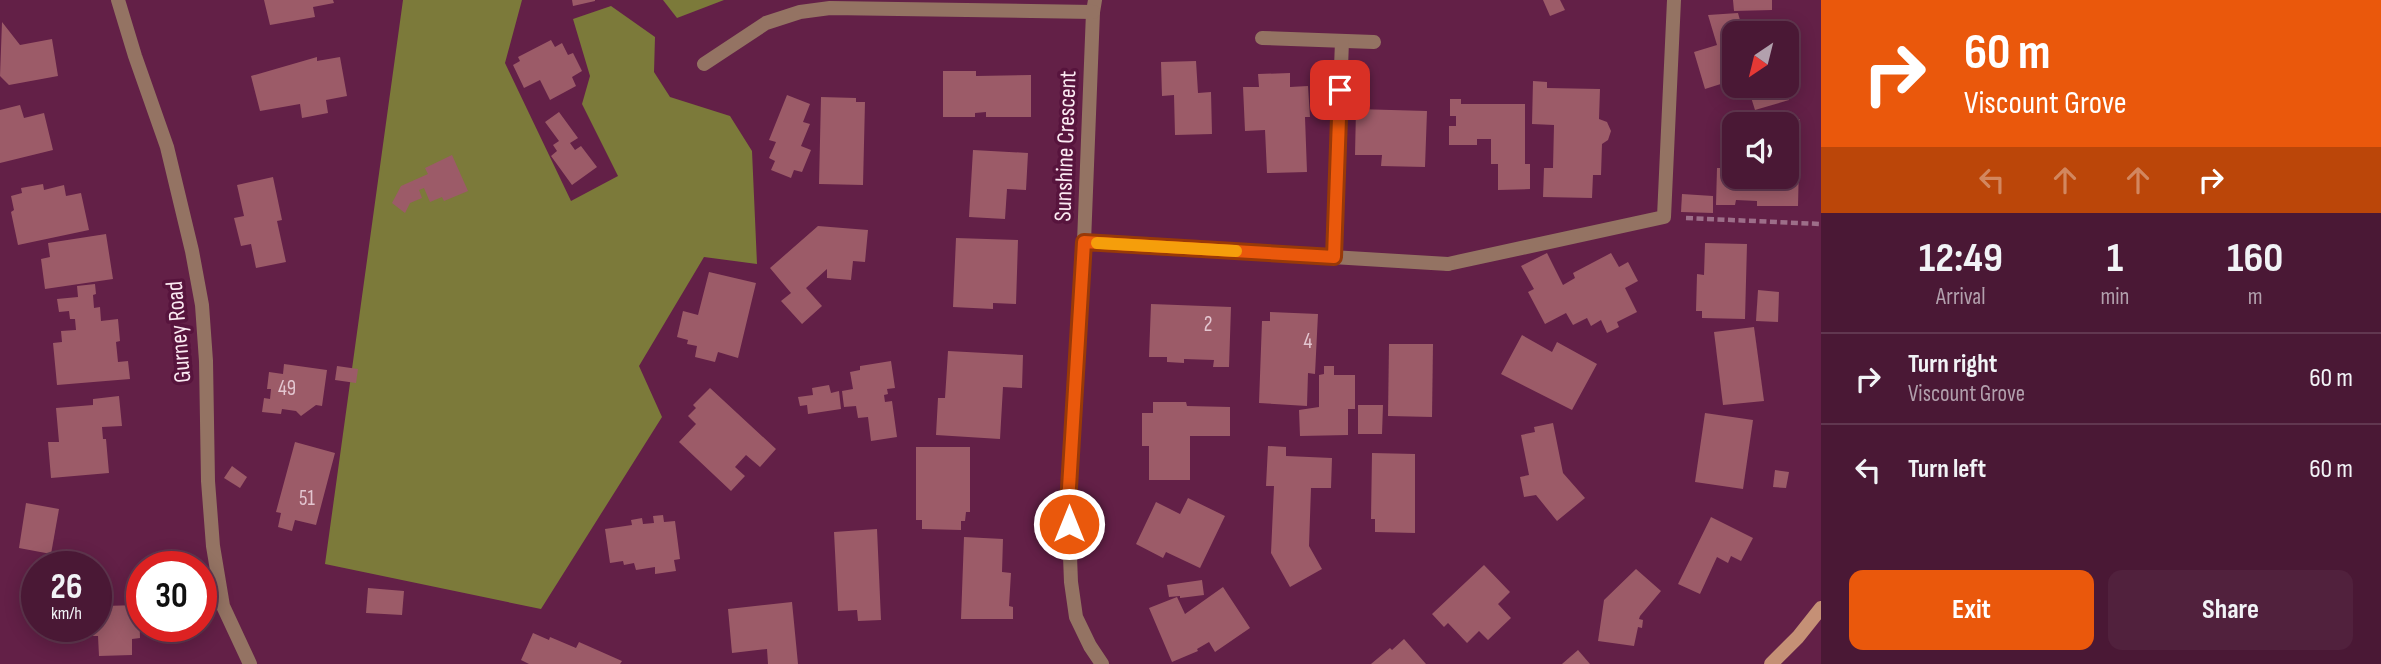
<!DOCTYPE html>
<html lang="en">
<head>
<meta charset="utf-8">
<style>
  :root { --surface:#4a1835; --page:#51213d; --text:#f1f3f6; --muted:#b2a0ad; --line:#613750; --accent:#ea580c }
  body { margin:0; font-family:"Sofia Sans Condensed",sans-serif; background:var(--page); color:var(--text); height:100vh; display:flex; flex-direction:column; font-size:26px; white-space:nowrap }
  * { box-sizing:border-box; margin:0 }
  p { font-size:23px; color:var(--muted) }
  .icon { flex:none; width:38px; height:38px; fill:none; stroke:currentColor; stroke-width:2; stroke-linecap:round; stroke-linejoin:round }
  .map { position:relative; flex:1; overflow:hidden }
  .drawer { display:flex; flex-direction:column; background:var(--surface); width:560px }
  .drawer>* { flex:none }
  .top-card { background:#ea580c; color:#fff; overflow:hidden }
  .needle { width:46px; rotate:215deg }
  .buttons { position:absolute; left:1722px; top:21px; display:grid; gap:14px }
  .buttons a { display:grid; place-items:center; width:77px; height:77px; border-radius:14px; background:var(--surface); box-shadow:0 4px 18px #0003,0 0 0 2px var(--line); font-size:35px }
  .speed { position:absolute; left:21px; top:551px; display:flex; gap:14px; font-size:35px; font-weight:700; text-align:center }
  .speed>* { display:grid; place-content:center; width:91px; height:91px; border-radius:50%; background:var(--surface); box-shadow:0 4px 18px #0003,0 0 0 2px var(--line); line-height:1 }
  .speed small { font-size:18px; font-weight:400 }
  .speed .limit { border:10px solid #d22; background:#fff; color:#111 }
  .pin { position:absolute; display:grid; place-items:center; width:60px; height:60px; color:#fff; margin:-30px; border-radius:14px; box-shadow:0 4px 10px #0006 }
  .me { position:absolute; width:77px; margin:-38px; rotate:0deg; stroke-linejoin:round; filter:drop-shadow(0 0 5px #0008) }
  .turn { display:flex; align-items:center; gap:24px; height:147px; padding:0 28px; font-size:32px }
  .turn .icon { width:91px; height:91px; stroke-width:2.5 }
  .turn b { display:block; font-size:49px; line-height:60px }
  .lanes { display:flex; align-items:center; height:66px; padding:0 28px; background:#0003; justify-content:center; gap:35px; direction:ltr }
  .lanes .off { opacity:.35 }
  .eta { display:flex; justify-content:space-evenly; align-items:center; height:119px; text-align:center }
  .eta b { font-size:42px; font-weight:700; line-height:49px }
  .primary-button { display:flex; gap:14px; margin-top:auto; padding:14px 28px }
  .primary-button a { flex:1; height:80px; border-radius:14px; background:var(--accent); color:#fff; font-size:28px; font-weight:700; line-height:80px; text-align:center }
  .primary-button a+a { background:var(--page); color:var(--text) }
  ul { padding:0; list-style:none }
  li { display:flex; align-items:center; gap:21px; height:91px; padding:0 28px; border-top:2px solid var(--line) }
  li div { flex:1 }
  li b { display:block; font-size:26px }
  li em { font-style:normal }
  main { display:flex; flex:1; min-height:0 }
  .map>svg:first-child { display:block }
  .forest { fill:#7c7a3a }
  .building { fill:#9c5b68 }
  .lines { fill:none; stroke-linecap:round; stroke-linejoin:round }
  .path { stroke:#9d6e89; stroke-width:4.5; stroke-dasharray:7 3.5; stroke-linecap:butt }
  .lane { stroke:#947363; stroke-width:14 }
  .street { stroke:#947363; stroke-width:14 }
  .secondary { stroke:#c59076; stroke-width:14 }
  .route-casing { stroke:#983908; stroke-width:18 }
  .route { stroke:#ea580c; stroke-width:12 }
  .slow { stroke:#f59e0b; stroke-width:12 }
  .labels { text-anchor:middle; stroke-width:7; stroke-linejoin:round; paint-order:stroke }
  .number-label { font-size:21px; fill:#e3c6d0 }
  .street-label { font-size:24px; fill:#fbeaf2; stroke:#57143d }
</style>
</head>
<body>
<main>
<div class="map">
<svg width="1821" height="664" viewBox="0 0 1821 664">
  <rect width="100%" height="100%" fill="#632047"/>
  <g class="forest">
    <polygon points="403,0 522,0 505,63 571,201 618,176 582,104 590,76 573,19 611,6 655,37 654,72 670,97 730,116 752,151 757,264 704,257 639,366 662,417 541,609 325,564"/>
    <polygon points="663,0 724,0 677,18"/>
  </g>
  <g class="building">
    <polygon points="264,0 333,0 334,3 313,7 315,17 270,25"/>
    <polygon points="572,0 595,0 595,1 573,6"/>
    <polygon points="1543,0 1560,0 1565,10 1550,16"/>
    <polygon points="1733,0 1772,0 1772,10 1734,11"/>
    <polygon points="1738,13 1743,31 1780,20 1784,33 1734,33 1734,86 1785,86 1789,100 1755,110 1749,91 1731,96 1727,82 1705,89 1694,52 1717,45 1708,15"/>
    <polygon points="2,22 20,45 52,39 58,76 9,85 0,76"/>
    <polygon points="551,40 555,47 562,43 568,55 573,53 582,71 572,77 576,86 550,100 540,80 524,88 513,65 520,61 518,57"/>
    <polygon points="317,57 317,61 340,57 347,96 326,100 328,113 302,118 300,104 260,111 251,76"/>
    <polygon points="1196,61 1198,93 1211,92 1212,134 1175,135 1174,95 1162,96 1161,62"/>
    <polygon points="943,71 976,71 976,76 1031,75 1031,117 986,117 986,112 975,113 975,117 943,117"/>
    <polygon points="1290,73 1290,87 1308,86 1310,117 1305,117 1307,172 1267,173 1265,130 1245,131 1243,87 1259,87 1258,74"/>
    <polygon points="1533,81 1547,82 1547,88 1600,89 1599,119 1607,122 1611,131 1608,140 1602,144 1601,175 1593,175 1592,198 1543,197 1544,168 1553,168 1554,125 1532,124"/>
    <polygon points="787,95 810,104 803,122 810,124 801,146 811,150 802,172 794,170 791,178 771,170 775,161 769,158 776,142 769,140"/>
    <polygon points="821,97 856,98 856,102 865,102 863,185 819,184"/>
    <polygon points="1450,99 1461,99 1461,104 1525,104 1525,164 1530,164 1530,189 1498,190 1498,164 1491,164 1491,139 1477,139 1477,145 1449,145 1449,126 1456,126 1456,116 1450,116"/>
    <polygon points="20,105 24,118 44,113 53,150 0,163 0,110"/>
    <polygon points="1356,109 1427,111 1425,167 1381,166 1382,155 1355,155"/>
    <polygon points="559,112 578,138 570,143 575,150 581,146 597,167 572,185 551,156 557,151 553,145 559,141 545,122"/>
    <polygon points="1759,118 1800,119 1798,206 1757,206 1757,201 1736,200 1735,205 1716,205 1717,168 1734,168 1734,177 1787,177 1787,124 1759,124"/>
    <polygon points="973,150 1028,153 1026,190 1007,189 1005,219 969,217"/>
    <polygon points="452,155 468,191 444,201 442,197 430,202 424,188 419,190 422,198 410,203 405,213 392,203 401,186 428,174 425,168"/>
    <polygon points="273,177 282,220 277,221 286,262 256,268 251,244 241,246 234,218 244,216 237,185"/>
    <polygon points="43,184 44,190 64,185 66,196 81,193 89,230 18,245 11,212 14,210 11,196 22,193 21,188"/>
    <polygon points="1682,194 1713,196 1713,213 1681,212"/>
    <polygon points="818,226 868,230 865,262 853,261 851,280 827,278 827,269 806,288 822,306 802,324 781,301 791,293 770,268"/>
    <polygon points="106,234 113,279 45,289 41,259 50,257 48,243"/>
    <polygon points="956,238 1018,240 1016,304 993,303 993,309 953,307"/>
    <polygon points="1705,243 1747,244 1745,319 1702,318 1702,311 1696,311 1697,274 1704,275"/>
    <polygon points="1547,253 1563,285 1575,278 1573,273 1611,253 1619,267 1628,262 1638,281 1625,288 1637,312 1617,322 1619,327 1607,333 1601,320 1591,326 1587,318 1573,325 1566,313 1545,324 1528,292 1534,289 1521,266"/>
    <polygon points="709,272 756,283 738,358 718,352 715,362 695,357 697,346 687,344 688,340 677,337 683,311 698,315"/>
    <polygon points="95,284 96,294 93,295 94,308 100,307 101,321 118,319 120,341 116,342 118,362 128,361 130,379 57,385 53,343 62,342 61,331 76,330 75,319 70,319 69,311 59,312 57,299 78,297 77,286"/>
    <polygon points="1758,290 1779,292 1778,322 1756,321"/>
    <polygon points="1151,304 1231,307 1229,367 1213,367 1214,360 1184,359 1184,363 1167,362 1167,357 1149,357"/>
    <polygon points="1270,312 1318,314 1315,374 1308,373 1307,406 1259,403 1262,321 1270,321"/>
    <polygon points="1754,327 1764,401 1723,405 1714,332"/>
    <polygon points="1522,335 1552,352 1557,342 1597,364 1572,410 1501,374"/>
    <polygon points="1389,344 1433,344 1432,417 1388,416"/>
    <polygon points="948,351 1023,355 1022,388 1003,387 1000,439 936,435 938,398 945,398"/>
    <polygon points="891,361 895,388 887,389 888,394 884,395 885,402 892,401 897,437 871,441 868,417 858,418 856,406 844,407 842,391 853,389 850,372 860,370 860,366"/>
    <polygon points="284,364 327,370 322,406 316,405 301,416 296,411 282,409 281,414 262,412 264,398 270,399 271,389 267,389 269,372 283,374"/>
    <polygon points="337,366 358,369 356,383 335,380"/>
    <polygon points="1324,366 1334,366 1334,375 1355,375 1355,409 1348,409 1348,435 1300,436 1299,410 1319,407 1319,375 1324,374"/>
    <polygon points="829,385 831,393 839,391 841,409 808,414 807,405 800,406 798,397 813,395 812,388"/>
    <polygon points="710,388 776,449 760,467 746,455 735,467 745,476 731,491 679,442 696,424 688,416 696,408 693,405"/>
    <polygon points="119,396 122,426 102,427 103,439 106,439 109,473 51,478 48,442 59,442 56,408 93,405 93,399"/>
    <polygon points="1153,402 1186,402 1187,406 1230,407 1230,436 1190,436 1190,480 1149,480 1149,446 1142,446 1142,413 1153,413"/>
    <polygon points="1358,405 1383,405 1382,434 1358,434"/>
    <polygon points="1705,413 1753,420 1743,489 1695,482"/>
    <polygon points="1553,423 1563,473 1585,498 1557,521 1536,495 1524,497 1520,477 1529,475 1521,435 1535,432 1534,427"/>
    <polygon points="295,442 335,453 316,525 295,520 292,531 278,527 281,513 276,512"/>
    <polygon points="1268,446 1286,447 1286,456 1332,458 1331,488 1311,488 1309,546 1322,569 1290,587 1271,553 1274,486 1266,486"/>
    <polygon points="916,447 970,447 970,512 966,512 965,521 961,521 961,530 922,529 922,520 916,520"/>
    <polygon points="1372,453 1415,454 1415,533 1375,532 1375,519 1371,519"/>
    <polygon points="232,466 247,477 240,488 224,478"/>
    <polygon points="1775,470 1789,472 1786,488 1773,487"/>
    <polygon points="1188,498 1225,516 1200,568 1166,552 1163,558 1136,544 1156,502 1180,514"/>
    <polygon points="26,503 59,509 51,554 19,548"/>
    <polygon points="663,515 664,522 675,521 680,559 674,560 676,571 655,574 655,567 636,570 634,563 624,565 623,561 610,563 605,529 632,525 631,520 642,518 643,524 654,523 653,516"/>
    <polygon points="1711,517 1753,538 1741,561 1731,556 1728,563 1717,557 1700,594 1678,584"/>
    <polygon points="877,529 881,620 858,621 857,610 838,611 834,532"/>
    <polygon points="964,537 1003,539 1002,572 1011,573 1009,606 1013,607 1013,619 961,619"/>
    <polygon points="1484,565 1510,592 1498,604 1511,618 1488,640 1479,631 1467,643 1448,623 1444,627 1432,614"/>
    <polygon points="1636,569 1661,591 1640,616 1639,619 1643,620 1642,628 1638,627 1634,646 1598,641 1604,600"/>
    <polygon points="1202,580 1204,595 1180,598 1180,596 1169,597 1167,585"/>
    <polygon points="96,587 104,606 139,605 140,638 132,639 132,655 99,656 98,636 90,636 85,626 96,626"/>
    <polygon points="1223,587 1250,628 1215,652 1209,642 1197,649 1198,651 1172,662 1149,608 1177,597 1185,614"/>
    <polygon points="368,588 404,591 402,615 366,613"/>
    <polygon points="792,602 798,664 768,664 767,649 732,653 728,609"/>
    <polygon points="533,633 549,640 550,637 576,648 579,642 622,661 620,664 529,664 521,660"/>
    <polygon points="1404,639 1426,664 1371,664 1390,648 1392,650"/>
    <polygon points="1578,650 1590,664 1562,664"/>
  </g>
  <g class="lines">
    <polyline class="path" points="1686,218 1821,224"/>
    <g class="lane">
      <polyline points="1262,38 1374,42"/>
      <polyline points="1334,257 1342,41"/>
      <polyline points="1448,264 1664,217 1674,0"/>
    </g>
    <g class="street">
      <polyline points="118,0 135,56 167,147 192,251 202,305 206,361 208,481 213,546 223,606 250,664"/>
      <polyline points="1095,0 1093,12 1084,242 1068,504 1071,582 1076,617 1090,646 1102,664"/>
      <polyline points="704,64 766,23 800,12 830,8 1093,12"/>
      <polyline points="1084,242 1448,264"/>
    </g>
    <polyline class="secondary" points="1771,664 1798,637 1821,608"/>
  </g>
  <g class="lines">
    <defs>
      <polyline id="route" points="1069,524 1068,504 1084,242 1334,257 1340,90"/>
    </defs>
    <use href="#route" class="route-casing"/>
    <use href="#route" class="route"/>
    <polyline class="slow" points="1097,243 1236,251"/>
  </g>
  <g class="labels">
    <g class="number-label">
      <text x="1208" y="331">2</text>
      <text x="1308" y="348">4</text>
      <text x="287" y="395">49</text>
      <text x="307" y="505">51</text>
    </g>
    <g class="street-label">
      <text transform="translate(1065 146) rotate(-88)" y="8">Sunshine Crescent</text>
      <text transform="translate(178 332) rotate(-95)" y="8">Gurney Road</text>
    </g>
  </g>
</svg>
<div class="buttons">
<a><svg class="needle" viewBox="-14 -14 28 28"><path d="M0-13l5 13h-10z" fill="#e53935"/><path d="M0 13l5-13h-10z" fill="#b2a0ad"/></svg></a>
<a><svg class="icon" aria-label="sound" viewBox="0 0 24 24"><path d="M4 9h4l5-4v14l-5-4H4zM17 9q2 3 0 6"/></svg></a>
</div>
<div class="speed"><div>26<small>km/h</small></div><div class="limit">30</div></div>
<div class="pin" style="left:1340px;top:90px;background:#d93025"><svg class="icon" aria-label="arrive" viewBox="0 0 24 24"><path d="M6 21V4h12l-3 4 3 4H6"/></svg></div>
<svg class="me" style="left:1069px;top:524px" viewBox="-20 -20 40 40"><circle r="17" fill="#ea580c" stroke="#fff" stroke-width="3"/><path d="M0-11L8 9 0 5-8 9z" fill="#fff"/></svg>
</div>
<section class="drawer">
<div class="top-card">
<div class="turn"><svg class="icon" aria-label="right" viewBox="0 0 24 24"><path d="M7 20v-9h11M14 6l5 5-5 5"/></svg><div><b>60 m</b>Viscount Grove</div></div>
<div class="lanes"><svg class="icon off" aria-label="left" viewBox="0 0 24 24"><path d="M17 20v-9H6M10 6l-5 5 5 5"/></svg><svg class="icon off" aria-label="ahead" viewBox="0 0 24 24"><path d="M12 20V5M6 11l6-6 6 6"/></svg><svg class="icon off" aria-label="ahead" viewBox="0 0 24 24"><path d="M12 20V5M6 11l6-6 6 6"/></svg><svg class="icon" aria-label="right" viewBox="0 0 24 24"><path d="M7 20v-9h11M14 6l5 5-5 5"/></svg></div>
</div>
<div class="eta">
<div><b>12:49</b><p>Arrival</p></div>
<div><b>1</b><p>min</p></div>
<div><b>160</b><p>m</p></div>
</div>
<ul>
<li><svg class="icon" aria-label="right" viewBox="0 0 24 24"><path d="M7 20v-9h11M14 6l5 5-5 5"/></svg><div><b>Turn right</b><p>Viscount Grove</p></div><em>60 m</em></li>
<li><svg class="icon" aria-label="left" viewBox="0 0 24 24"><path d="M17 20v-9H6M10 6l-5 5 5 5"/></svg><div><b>Turn left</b></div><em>60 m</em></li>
</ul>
<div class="primary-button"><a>Exit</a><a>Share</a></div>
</section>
</main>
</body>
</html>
